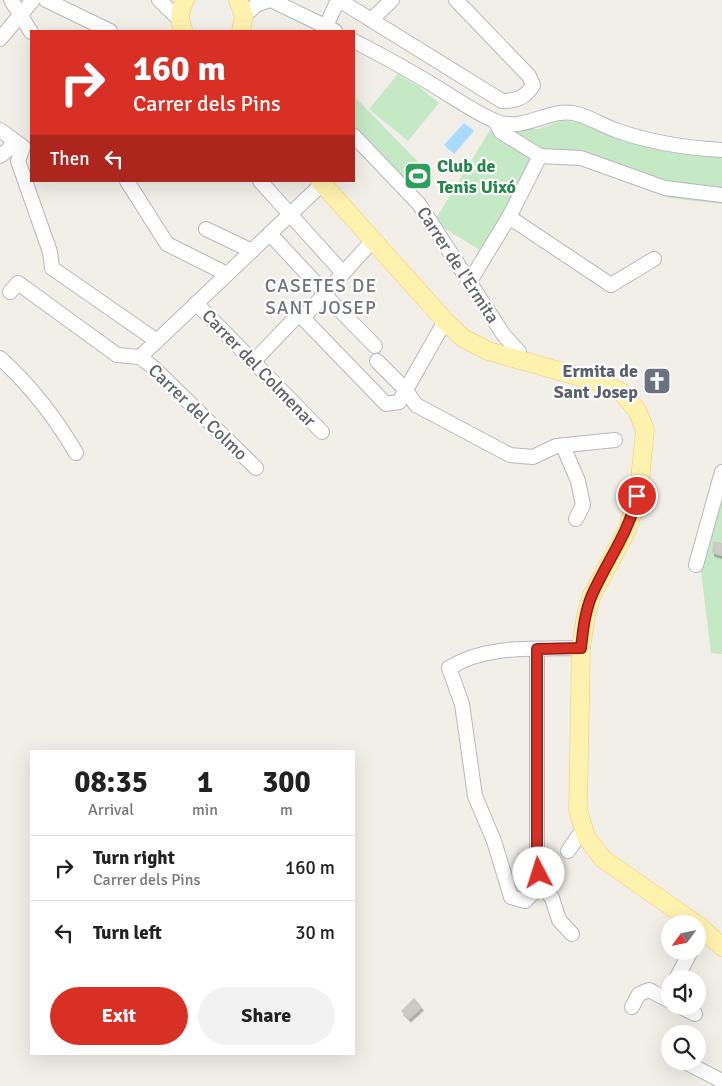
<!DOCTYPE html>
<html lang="en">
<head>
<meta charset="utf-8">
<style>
  :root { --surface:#fff; --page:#f2f2f2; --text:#222; --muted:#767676; --line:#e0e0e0; --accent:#d93025 }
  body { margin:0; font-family:Signika,sans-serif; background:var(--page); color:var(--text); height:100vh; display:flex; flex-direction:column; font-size:19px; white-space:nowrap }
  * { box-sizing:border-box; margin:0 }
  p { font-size:16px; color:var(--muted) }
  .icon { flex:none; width:28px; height:28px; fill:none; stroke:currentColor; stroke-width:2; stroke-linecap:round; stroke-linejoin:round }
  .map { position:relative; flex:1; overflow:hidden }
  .drawer { position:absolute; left:30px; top:750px; width:325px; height:305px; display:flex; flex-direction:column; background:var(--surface); border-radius:0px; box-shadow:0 5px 20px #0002 }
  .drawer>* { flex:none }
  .banner { position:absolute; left:30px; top:30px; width:325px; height:152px; border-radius:0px; box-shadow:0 5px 20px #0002; background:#d93025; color:#fff; overflow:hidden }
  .needle { width:32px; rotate:237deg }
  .fabs { position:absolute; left:661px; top:915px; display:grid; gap:10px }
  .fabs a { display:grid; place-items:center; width:45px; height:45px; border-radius:50%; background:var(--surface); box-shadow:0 5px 20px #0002; font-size:25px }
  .pin { position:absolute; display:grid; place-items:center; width:42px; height:42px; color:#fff; margin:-21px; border:2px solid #fff; border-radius:50%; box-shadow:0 1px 5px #0007 }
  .me { position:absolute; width:55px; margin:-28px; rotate:355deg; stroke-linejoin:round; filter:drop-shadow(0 0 4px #0008) }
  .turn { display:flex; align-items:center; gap:18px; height:105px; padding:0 20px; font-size:22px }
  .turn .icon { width:65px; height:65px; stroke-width:2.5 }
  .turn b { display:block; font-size:35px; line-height:42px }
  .then { display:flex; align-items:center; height:48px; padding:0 20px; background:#0003; gap:10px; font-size:19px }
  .eta { display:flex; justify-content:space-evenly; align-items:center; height:85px; text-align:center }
  .eta b { font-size:30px; font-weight:800; line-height:35px }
  .primary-button { display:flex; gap:10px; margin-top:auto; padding:10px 20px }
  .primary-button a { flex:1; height:58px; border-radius:30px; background:var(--accent); color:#fff; font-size:20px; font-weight:800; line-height:58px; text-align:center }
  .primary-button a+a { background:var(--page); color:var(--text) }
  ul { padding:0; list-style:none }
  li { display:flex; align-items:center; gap:15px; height:65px; padding:0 20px; border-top:1px solid var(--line) }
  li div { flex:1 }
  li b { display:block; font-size:19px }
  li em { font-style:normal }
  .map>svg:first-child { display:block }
  .green { fill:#c5e8c5 }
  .water { fill:#aadaff }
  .building { fill:#cccac5; filter:url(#shadow) }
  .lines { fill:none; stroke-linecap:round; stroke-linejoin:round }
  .minor-casing { stroke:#b5b8bc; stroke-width:16 }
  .major-casing { stroke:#f2c960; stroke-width:19 }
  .minor { stroke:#fff; stroke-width:14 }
  .major { stroke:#fff2af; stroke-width:18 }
  .route-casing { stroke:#8d1f18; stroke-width:12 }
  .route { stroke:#d93025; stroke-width:9 }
  .labels { text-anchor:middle; stroke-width:4.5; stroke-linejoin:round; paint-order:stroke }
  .leisure-label { font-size:18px; font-weight:bold; fill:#27864d; stroke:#fff; text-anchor:start }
  .street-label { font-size:18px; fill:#5f6368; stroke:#fff }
  .worship-label { font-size:18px; font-weight:bold; fill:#5b616d; stroke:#fff; text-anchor:end }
  .neighbourhood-label { font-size:19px; letter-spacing:1px; fill:#70757a; stroke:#fff }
</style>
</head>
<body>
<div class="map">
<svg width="722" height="1086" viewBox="0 0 722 1086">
  <defs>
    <filter id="shadow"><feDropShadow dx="2" dy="3.5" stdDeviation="0" flood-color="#0004"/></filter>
  </defs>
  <rect width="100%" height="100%" fill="#f1efe8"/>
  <g class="green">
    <polygon points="398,74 419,87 439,103 408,141 369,109"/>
    <polygon points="354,96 418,162 402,178 354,128"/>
    <polygon points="563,120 576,122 675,153 722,154 722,204 669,198 579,162 544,161 503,128 538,129"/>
    <polygon points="490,130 536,158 480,250 434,222"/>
    <polygon points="722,468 722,654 711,653 700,563"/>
  </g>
  <polygon class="water" points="464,123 474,131 454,154 444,145"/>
  <g class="building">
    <polygon points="713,541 722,543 722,556 712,553"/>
    <polygon points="414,998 422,1007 409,1019 401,1011"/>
  </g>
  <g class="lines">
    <defs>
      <g id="minor">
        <polyline points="11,0 31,32"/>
        <polyline points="46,0 110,31"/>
        <polyline points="159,0 180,20"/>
        <polyline points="271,0 335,31"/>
        <path d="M 339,0 L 502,101 C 517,101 525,98 533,85 L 529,76 L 456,0"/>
        <polyline points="244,16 256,5 270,0"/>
        <polyline points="371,20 392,0"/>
        <polyline points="326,26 338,0"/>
        <polyline points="0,39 33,0"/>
        <path d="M 354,41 C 381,55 407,69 433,85 C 453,97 474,112 495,121 C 522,133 546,109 573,113 C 589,116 603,126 618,131 C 653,143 685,148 722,150"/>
        <polyline points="496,122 501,132 540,156"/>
        <polyline points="0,130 23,147 18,161 50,252 52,268 157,341"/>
        <polyline points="354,136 419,204 503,334 519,352"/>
        <polyline points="0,156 9,149 13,140"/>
        <polyline points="540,156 581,158 665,188 722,195"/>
        <polyline points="127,181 167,244 227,274"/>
        <polyline points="260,181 343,273"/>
        <polyline points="509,217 611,285 654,259"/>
        <polyline points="206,229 252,251"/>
        <polyline points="270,234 325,293"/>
        <polyline points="470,281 509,217 540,156"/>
        <polyline points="10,292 18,283 117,355 140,357 154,368 256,468"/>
        <polyline points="324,294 375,346"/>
        <polyline points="196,303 322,432"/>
        <polyline points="303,318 373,240"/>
        <polyline points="140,357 322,184"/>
        <path d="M 0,358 C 31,386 55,417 76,453"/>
        <polyline points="377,361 405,389 416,405 510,455 533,457 556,446 615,440"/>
        <polyline points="253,362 299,314 386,404 399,402 445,321"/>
        <polyline points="563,446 578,481 583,505 576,519"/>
        <polyline points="696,565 722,472"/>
        <polyline points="537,649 537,861 541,885 552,898 559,920 572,934"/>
        <polyline points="568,851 579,835"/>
        <path d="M 541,885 L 525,901 L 511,897 L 494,841 L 475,796 L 462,704 L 449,668 C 487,644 538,649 581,648"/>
        <polyline points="676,979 691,951"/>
        <polyline points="679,1006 695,1014"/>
        <polyline points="632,1007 639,994 649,990 670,1001"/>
        <polyline points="683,1061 722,1081"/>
      </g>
      <g id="major">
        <polyline points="238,0 244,16 241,31"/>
        <path d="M 184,31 C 178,21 180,10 185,0"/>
        <polyline points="320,181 445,321 463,338 488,351 595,381 621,392 637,410 645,430 640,480 633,512 626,532 592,595 586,615 581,648 578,810 586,837 603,859 696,924"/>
        <polyline points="698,925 722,947"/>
      </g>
    </defs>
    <use href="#minor" class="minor-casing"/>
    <use href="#major" class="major-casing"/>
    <use href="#minor" class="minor"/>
    <use href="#major" class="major"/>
  </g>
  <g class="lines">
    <defs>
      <path id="route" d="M 539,873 L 537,861 L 537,649 L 581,648 C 583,630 585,611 592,595 C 607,561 629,533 637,496"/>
    </defs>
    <use href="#route" class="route-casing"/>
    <use href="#route" class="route"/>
  </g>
  <defs>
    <symbol id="stadium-square" viewBox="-11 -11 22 22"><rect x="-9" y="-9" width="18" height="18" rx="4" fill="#2e9e5b" stroke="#fff"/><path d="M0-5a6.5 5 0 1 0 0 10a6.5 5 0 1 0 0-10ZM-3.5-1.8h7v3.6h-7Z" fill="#fff"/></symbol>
    <symbol id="church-square" viewBox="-11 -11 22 22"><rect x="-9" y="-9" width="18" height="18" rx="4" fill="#6b7280" stroke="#fff"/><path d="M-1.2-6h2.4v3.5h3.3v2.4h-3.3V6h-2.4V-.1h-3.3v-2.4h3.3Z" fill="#fff"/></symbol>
  </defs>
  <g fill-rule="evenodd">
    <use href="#stadium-square" x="402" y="160" width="32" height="32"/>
    <use href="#church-square" x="641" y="365" width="32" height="32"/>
  </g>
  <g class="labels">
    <g class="leisure-label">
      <text x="437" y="172">Club de<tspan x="437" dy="21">Tenis Uixó</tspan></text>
    </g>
    <g class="street-label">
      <text transform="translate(458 265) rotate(57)" y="6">Carrer de l'Ermita</text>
      <text transform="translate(259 368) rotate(46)" y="6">Carrer del Colmenar</text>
      <text transform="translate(198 412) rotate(44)" y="6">Carrer del Colmo</text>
    </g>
    <g class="worship-label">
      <text x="638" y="377">Ermita de<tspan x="638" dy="21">Sant Josep</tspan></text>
    </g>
    <g class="neighbourhood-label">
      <text x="321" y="292">CASETES DE<tspan x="321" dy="22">SANT JOSEP</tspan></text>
    </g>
  </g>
</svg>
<div class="fabs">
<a><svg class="needle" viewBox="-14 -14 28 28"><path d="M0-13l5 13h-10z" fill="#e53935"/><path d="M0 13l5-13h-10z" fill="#767676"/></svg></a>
<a><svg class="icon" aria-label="sound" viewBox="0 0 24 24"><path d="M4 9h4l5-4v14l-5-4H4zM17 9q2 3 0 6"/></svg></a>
<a><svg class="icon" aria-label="search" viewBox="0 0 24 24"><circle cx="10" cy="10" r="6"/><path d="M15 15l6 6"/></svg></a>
</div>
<div class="pin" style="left:637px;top:496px;background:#d93025"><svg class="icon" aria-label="arrive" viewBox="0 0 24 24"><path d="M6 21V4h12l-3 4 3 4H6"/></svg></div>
<svg class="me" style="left:539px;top:873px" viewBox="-20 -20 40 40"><circle r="19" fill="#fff"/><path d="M0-13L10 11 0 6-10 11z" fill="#d93025"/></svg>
<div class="banner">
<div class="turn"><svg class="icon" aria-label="right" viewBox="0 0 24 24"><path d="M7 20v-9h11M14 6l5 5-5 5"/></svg><div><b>160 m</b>Carrer dels Pins</div></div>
<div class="then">Then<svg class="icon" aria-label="left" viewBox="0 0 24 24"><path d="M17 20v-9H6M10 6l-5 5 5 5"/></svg></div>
</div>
<section class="drawer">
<div class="eta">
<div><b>08:35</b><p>Arrival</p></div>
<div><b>1</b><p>min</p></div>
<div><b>300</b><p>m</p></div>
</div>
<ul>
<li><svg class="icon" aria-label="right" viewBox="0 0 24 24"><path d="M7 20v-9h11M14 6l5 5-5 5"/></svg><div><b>Turn right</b><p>Carrer dels Pins</p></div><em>160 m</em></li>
<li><svg class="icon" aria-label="left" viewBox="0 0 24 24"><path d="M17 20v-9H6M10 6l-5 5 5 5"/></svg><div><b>Turn left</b></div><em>30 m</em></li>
</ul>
<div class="primary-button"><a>Exit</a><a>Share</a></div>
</section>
</div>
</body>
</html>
